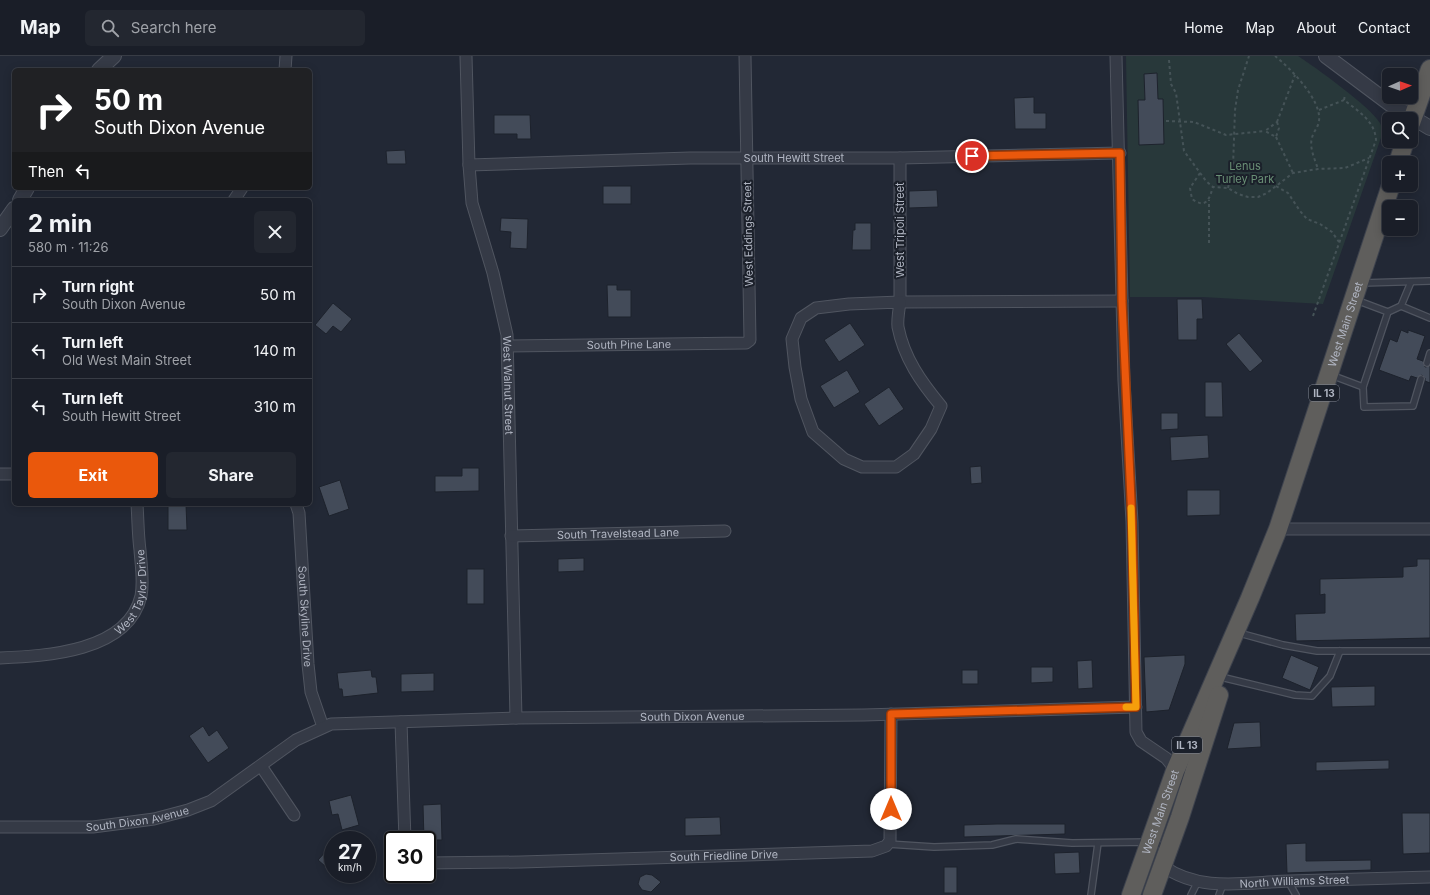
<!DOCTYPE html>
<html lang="en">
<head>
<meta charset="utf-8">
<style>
  :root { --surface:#1a1e28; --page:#232730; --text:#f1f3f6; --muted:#9fa2a8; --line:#383c45; --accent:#ea580c }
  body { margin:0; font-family:Inter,sans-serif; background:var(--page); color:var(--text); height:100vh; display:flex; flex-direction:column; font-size:15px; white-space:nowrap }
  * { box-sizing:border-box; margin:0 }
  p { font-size:13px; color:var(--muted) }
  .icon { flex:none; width:22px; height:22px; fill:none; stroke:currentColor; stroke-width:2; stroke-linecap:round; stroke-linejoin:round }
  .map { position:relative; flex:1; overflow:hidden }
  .drawer { position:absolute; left:12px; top:142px; width:300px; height:308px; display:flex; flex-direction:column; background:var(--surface); border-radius:6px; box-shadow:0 2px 10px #0003,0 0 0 1px var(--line) }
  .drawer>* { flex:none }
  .guide { position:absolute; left:12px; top:12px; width:300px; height:122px; border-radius:6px; box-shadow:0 2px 10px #0003,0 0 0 1px var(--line); background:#202124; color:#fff; overflow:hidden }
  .needle { width:26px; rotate:88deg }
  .controls { position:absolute; left:1382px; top:12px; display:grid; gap:8px }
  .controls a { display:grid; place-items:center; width:36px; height:36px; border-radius:6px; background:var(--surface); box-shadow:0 2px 10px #0003,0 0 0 1px var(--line); font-size:20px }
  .speed { position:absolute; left:324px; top:775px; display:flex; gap:8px; font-size:20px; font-weight:700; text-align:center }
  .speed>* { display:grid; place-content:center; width:52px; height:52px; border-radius:50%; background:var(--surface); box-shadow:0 2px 10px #0003,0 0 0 1px var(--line); line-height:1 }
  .speed small { font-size:10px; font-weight:400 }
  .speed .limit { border:2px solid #111; border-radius:6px; background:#fff; color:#111 }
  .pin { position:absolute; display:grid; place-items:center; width:34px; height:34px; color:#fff; margin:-17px; border:2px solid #fff; border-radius:50%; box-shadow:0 1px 4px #0007 }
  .me { position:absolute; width:44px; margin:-22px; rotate:0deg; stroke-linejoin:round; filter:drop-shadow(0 0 3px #0008) }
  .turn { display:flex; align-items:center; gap:14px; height:84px; padding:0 16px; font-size:18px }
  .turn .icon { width:52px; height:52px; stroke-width:2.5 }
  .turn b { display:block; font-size:28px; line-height:34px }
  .then { display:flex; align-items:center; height:38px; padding:0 16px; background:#0003; gap:8px; font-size:15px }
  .round { display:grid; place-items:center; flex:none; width:42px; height:42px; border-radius:6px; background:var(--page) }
  .head { display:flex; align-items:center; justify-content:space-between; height:68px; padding:0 16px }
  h1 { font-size:24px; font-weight:700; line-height:30px }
  .cta { display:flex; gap:8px; margin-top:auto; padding:8px 16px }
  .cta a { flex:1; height:46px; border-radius:6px; background:var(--accent); color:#fff; font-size:16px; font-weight:700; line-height:46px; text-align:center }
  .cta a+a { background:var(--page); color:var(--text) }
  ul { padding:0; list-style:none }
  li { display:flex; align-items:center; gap:12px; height:56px; padding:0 16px; border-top:1px solid var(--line) }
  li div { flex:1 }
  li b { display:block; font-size:15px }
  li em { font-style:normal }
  header { display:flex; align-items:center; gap:24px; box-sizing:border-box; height:56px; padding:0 20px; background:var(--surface); border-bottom:1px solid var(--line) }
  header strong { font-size:19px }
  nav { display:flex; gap:22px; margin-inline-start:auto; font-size:14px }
  .search { width:280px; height:36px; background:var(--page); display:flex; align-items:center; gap:10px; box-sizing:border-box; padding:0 14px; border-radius:6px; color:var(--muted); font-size:15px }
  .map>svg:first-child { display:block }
  .green { fill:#28383a }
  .building { fill:#434b59; stroke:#1d222c }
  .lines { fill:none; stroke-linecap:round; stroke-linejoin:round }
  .service-casing { stroke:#505560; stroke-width:8 }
  .minor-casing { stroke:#505560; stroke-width:13 }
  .tertiary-casing { stroke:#505560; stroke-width:16 }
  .trunk-casing { stroke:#3d424d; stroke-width:20 }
  .path { stroke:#455357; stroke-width:2; stroke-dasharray:3 3; stroke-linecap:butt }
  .service { stroke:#353a46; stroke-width:5.5 }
  .minor { stroke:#353a46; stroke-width:11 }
  .tertiary { stroke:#353a46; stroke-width:14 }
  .trunk { stroke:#5f5e5c; stroke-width:18 }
  .route-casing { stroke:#983908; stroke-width:10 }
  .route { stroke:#ea580c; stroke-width:7 }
  .slow { stroke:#f59e0b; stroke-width:7 }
  .labels { text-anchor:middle; stroke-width:4; stroke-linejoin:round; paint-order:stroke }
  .shield { fill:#1b202a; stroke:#838894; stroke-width:1 }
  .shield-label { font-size:10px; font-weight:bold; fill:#b0b5c2 }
  .street-label { font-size:11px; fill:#b0b5c2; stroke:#1b202a }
  .park-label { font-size:11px; fill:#6a9076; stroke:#1b202a }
</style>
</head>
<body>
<header>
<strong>Map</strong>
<div class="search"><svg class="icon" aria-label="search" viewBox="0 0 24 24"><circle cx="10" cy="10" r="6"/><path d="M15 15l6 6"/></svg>Search here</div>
<nav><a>Home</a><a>Map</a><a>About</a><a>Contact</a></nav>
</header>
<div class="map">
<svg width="1430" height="839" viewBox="0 0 1430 839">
  <rect width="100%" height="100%" fill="#222835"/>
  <path class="green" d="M 1126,0 L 1298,0 C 1315,11 1371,51 1380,67 C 1381,69 1382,73 1383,76 L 1323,248 L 1203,241 L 1130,241 Z"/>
  <g class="building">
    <polygon points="1157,17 1158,43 1163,43 1164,88 1139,89 1138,44 1145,44 1144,18"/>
    <polygon points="1034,41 1034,57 1046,57 1046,73 1015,73 1014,42"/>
    <polygon points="494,59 530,59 531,83 517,83 517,78 494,78"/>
    <polygon points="405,94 406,108 387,108 386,95"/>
    <rect x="603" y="130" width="28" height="18"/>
    <polygon points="937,134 938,151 909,152 909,135"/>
    <polygon points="501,162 528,163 527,193 510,192 511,176 500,175"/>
    <polygon points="855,167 871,167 871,194 852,194 853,174 855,174"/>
    <polygon points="607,229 617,229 617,234 631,234 631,261 608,261"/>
    <polygon points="1177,243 1202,243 1203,263 1197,263 1197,284 1178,284"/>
    <polygon points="333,247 352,263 341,276 333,270 326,278 315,269"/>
    <polygon points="850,267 865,289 839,306 824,284"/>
    <polygon points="1401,274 1408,277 1408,274 1425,280 1417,303 1423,305 1425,311 1430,310 1430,327 1425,325 1425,322 1422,319 1417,322 1411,320 1409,325 1379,314 1390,283 1397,286"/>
    <polygon points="1239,277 1263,305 1250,316 1226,288"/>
    <polygon points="847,314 860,336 834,352 820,330"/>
    <polygon points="1205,326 1222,326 1223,361 1205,361"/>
    <polygon points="889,331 904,353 879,370 864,348"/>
    <polygon points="1161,357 1178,357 1178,373 1161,374"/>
    <polygon points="1208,379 1209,402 1171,405 1170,381"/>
    <polygon points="981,410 982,427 971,428 970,411"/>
    <polygon points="462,412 479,412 479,435 435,436 435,420 462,420"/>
    <polygon points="340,424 349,453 329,460 319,431"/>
    <polygon points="1187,434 1220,434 1220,459 1187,460"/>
    <polygon points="168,448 186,448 187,474 168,474"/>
    <polygon points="584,502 584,515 558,516 558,503"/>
    <polygon points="1417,503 1430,503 1430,582 1296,585 1295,558 1325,557 1325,538 1320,539 1320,523 1403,521 1403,511 1417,510"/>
    <rect x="467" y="513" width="17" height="35"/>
    <polygon points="1185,599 1185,608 1169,654 1146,656 1144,601"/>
    <polygon points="1291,599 1319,611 1310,634 1282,622"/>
    <polygon points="1092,604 1093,632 1078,633 1077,605"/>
    <polygon points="1031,611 1053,611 1053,626 1031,627"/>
    <polygon points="371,614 372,621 376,621 378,637 343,641 342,633 339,633 337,617"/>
    <rect x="962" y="614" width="16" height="14"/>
    <polygon points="434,617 434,635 401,636 401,618"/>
    <polygon points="1375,630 1375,650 1332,651 1331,631"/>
    <polygon points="1260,666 1261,691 1227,693 1234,667"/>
    <polygon points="203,670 209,680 217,674 229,692 208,707 189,680"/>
    <polygon points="1389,704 1389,713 1316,715 1316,706"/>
    <polygon points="351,739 359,769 342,774 338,758 332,759 329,745"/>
    <polygon points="441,748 442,784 424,784 423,749"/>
    <polygon points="1402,757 1430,757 1430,797 1403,798"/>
    <polygon points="720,761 721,779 685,780 685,762"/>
    <polygon points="997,768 1065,768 1065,778 964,781 964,769"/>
    <polygon points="1306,787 1306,805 1371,804 1371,814 1287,817 1286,788"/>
    <polygon points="328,793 333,797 333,817 318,804"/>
    <polygon points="1079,796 1080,817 1055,818 1054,797"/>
    <rect x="944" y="811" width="13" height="26"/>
    <polygon points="646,818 652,819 661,826 651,836 642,834 638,828 640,821"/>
  </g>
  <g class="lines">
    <defs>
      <g id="service">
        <polyline points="1411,226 1401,250 1430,262"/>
        <polyline points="1362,227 1430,225"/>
        <polyline points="1356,244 1388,256"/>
        <polyline points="1401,250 1388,256 1363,331 1364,351 1413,350 1421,323"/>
        <polyline points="1427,307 1430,297"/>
        <polyline points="1331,319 1363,331"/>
        <polyline points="1239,577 1283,589 1317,595 1430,595"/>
        <polyline points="1225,622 1295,639 1312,640 1330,620 1340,595"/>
        <polyline points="888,788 934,791 992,789 1016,783 1072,787 1150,786 1166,791"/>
        <polyline points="1288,825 1296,839"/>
        <polyline points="1091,839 1098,787"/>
        <polyline points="1191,839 1198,825"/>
        <polyline points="1219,839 1223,828"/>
      </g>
      <g id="minor">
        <path id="s1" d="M 466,0 L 469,109 L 472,147 L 493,217 L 507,279 L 516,662"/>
        <polyline points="1116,0 1124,325 1132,466 1136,676 1141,685 1166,702 1190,732"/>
        <polyline points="285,14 286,0"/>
        <polyline points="900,102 900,246 1122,245"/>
        <path id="s2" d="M 469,109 L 690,102 L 900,102 L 1120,97"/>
        <polyline points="234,144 242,132"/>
        <path d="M 900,246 C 899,254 897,264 898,271 C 904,302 921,326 941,350 L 931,373 L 914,398 L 896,411 L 862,411 L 844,403 L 813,376 L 801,343 L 795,311 L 792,283 L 801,262 L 816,252 L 849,248 Z"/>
        <path id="s3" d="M 508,290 L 746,287 L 750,284 L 745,0"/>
        <polyline points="0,418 14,418"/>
        <path id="s4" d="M 296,448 L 299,457 L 308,608 L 311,636 L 323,671"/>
        <polyline points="1278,473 1430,473"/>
        <path id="s5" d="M 511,480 L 725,475"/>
        <path id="s6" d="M 0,602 C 46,600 128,596 141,540 C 144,525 141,509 140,494 C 138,479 138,463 137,448"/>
        <polyline points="401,666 405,784"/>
        <polyline points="261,710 294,759"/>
        <path id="s7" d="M 0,771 L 93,771 L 154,763 L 188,754 L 211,745 L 296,684 L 331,668 L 516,662 L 864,659 L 1136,651"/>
        <path id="s8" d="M 427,807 L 521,806 L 872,795 L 886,790 L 890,785 L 891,658"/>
        <path id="s9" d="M 1163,810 C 1200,837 1247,826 1290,825 C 1337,824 1383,822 1430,821"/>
      </g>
      <g id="tertiary">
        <polyline points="1326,0 1390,48 1430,72"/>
        <polyline points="99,14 114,0"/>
        <polyline points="20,144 27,132"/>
        <polyline points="0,173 14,153"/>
      </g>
      <g id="trunk">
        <polyline points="1411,67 1430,13"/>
        <polyline points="1398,107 1405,85"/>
        <path id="s10" d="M 1131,839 L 1175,715 L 1250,542 L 1278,473 L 1391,129"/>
        <polyline points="1152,839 1180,761 1219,639"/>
      </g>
    </defs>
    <use href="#service" class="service-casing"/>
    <use href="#minor" class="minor-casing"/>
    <use href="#tertiary" class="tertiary-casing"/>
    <use href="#trunk" class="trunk-casing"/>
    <g class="path">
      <path d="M 1275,0 C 1290,12 1322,44 1319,65 C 1318,72 1313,76 1312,82 C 1309,91 1315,104 1318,113"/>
      <polyline points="1169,4 1171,28 1176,37 1184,95 1206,125 1213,131 1228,132 1238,138 1248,141 1258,141 1267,137 1293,117 1318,113 1345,112 1369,102"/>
      <polyline points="1319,54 1344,44"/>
      <polyline points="1166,65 1194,66 1226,79 1265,75"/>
      <polyline points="1277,66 1295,19"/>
      <polygon points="1277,66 1279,72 1276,81 1265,75"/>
      <polyline points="1276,81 1293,117"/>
      <path d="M 1200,117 L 1190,132 L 1192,143 C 1206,153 1209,144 1213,131"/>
      <polyline points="1276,130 1288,137 1300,155 1307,163 1320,168 1332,176 1339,186"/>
      <polyline points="1228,132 1233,111 1235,54 1238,34 1249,0"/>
      <polyline points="1209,187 1209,144"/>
      <path d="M 1313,260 L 1376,84 C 1375,65 1358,55 1344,44 L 1345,39"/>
    </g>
    <use href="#service" class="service"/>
    <use href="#minor" class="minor"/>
    <use href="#tertiary" class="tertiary"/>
    <use href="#trunk" class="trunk"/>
  </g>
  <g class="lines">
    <defs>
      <polyline id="route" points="891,753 891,658 1136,651 1132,466 1122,245 1120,97 972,100"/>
    </defs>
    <use href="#route" class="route-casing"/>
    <use href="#route" class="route"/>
    <polyline class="slow" points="1126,651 1136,651 1131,452"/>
  </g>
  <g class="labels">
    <g class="shield">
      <rect x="1309" y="329" width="30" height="16" rx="3"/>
      <rect x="1172" y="681" width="30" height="16" rx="3"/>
    </g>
    <g class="shield-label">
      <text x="1324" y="341">IL 13</text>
      <text x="1187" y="693">IL 13</text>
    </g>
    <g class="street-label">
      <text dy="4" stroke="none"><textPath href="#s2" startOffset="325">South Hewitt Street</textPath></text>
      <text transform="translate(900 174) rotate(-90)" y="4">West Tripoli Street</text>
      <text transform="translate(748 178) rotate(-91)" y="4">West Eddings Street</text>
      <text dy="4" stroke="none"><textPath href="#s10" startOffset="610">West Main Street</textPath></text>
      <text dy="4" stroke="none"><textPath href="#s3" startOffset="121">South Pine Lane</textPath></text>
      <text dy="4" stroke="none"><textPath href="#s1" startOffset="334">West Walnut Street</textPath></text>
      <text dy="4" stroke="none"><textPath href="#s5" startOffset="107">South Travelstead Lane</textPath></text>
      <text dy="4" stroke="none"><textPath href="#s6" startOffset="166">West Taylor Drive</textPath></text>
      <text dy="4" stroke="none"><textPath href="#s4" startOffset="113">South Skyline Drive</textPath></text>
      <text dy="4" stroke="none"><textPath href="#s7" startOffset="719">South Dixon Avenue</textPath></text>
      <text dy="4" stroke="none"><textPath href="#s10" startOffset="88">West Main Street</textPath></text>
      <text dy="4" stroke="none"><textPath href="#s7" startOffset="138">South Dixon Avenue</textPath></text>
      <text dy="4" stroke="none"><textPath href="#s8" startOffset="297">South Friedline Drive</textPath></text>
      <text dy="4" stroke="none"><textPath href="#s9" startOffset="135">North Williams Street</textPath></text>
    </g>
    <g class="park-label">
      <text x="1245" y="114">Lenus<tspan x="1245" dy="13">Turley Park</tspan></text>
    </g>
  </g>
</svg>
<div class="controls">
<a><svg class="needle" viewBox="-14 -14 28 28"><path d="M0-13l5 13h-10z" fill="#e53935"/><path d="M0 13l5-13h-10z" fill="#9fa2a8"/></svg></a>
<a><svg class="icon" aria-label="search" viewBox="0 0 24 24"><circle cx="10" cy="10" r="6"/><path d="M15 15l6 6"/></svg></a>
<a>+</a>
<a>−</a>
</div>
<div class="speed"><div>27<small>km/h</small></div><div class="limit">30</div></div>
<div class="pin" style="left:972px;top:100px;background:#d93025"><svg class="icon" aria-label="arrive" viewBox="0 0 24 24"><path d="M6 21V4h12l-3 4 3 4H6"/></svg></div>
<svg class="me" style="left:891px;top:753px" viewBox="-20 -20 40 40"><circle r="19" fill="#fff"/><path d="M0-13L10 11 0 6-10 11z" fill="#ea580c"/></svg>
<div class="guide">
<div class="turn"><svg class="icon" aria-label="right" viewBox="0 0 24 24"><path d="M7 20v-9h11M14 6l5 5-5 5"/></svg><div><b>50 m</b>South Dixon Avenue</div></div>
<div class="then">Then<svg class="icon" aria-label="left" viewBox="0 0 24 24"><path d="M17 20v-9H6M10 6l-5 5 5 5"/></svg></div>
</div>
<section class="drawer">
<div class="head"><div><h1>2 min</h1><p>580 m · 11:26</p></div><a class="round"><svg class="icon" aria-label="close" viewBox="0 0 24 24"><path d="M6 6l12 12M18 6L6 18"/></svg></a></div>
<ul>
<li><svg class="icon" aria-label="right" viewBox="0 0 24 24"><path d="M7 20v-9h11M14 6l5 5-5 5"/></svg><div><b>Turn right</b><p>South Dixon Avenue</p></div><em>50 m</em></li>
<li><svg class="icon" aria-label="left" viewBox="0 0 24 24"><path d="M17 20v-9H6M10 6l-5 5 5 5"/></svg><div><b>Turn left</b><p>Old West Main Street</p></div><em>140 m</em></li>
<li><svg class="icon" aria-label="left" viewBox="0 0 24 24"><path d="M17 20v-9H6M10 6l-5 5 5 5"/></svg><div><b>Turn left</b><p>South Hewitt Street</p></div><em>310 m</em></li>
</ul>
<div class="cta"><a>Exit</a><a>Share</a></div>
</section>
</div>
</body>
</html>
